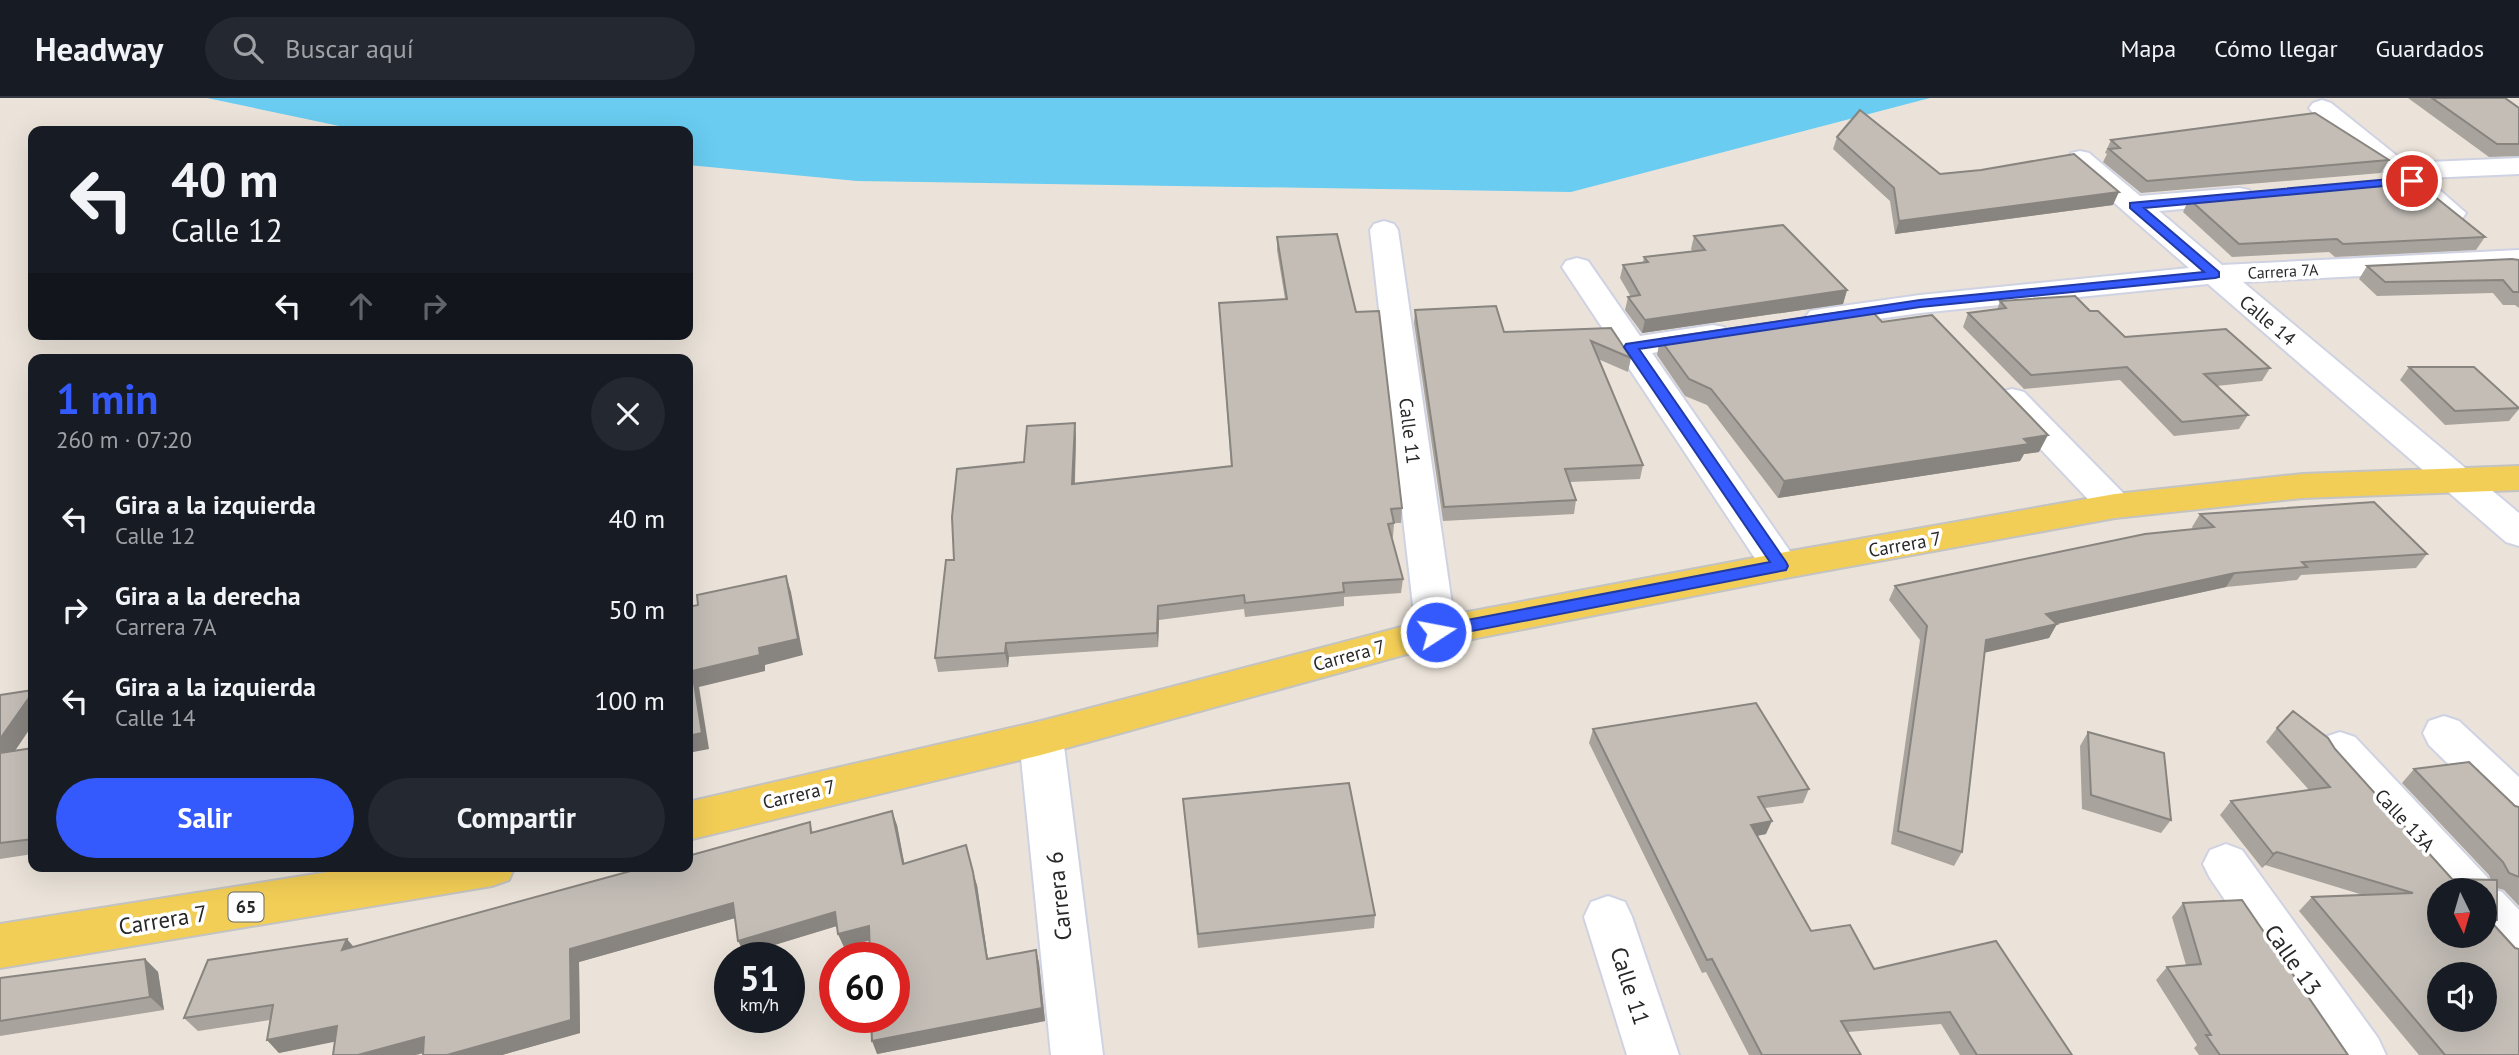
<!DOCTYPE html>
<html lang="es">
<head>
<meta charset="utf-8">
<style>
  :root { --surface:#171b24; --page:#242831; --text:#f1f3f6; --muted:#9ea1a6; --line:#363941; --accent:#345afd }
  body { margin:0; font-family:"PT Sans",sans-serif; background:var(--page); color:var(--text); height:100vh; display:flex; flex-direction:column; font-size:26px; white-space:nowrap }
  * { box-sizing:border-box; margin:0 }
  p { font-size:23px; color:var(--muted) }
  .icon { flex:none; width:38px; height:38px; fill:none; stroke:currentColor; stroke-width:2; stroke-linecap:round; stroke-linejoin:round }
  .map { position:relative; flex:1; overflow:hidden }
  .side { position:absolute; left:28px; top:256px; width:665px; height:518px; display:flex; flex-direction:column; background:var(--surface); border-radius:14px; box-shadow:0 7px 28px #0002 }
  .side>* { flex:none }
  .hud { position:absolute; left:28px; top:28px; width:665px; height:214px; border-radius:14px; box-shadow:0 7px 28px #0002; background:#171b24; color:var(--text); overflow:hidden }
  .needle { width:46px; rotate:175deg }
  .tools { position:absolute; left:2427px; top:780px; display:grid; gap:14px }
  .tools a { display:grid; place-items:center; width:70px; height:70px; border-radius:50%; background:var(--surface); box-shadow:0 7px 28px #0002; font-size:35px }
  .speed { position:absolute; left:714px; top:844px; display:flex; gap:14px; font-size:35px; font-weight:700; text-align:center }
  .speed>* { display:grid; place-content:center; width:91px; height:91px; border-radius:50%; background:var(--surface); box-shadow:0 7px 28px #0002; line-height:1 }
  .speed small { font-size:18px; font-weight:400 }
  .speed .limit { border:10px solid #d22; background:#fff; color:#111 }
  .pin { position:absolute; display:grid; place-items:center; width:60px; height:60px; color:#fff; margin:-30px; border:4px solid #fff; border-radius:50%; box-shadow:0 2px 7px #0007 }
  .me { position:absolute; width:77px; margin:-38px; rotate:79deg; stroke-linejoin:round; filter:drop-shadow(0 0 5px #0008) }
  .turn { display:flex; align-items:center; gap:24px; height:147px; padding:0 28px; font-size:32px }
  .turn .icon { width:91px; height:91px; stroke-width:2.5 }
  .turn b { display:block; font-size:49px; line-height:60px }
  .lanes { display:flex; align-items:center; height:66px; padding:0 28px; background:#0003; justify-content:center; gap:35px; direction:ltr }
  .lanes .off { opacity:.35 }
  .round { display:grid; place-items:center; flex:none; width:74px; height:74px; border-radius:37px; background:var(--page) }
  .headline { display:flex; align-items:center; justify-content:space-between; height:119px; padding:0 28px }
  h1 { font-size:42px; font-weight:700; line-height:52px; color:var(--accent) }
  .primary-button { display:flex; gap:14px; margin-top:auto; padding:14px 28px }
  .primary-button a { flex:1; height:80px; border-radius:42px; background:var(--accent); color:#fff; font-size:28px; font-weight:700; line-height:80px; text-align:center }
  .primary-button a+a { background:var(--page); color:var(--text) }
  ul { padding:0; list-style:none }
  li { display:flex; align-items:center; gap:21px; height:91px; padding:0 28px }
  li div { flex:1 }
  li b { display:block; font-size:26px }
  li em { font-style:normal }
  header { display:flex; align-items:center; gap:42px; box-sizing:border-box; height:98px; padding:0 35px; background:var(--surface); border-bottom:2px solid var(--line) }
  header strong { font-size:33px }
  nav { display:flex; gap:38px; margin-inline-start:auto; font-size:24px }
  .search { width:490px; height:63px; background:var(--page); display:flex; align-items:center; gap:18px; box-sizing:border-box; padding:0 24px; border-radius:38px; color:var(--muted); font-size:26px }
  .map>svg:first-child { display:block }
  .water { fill:#69ccf0 }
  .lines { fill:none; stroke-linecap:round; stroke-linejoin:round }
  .street-casing { stroke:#cfd2e2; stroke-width:4 }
  .primary-casing { stroke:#c3c3c3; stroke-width:4 }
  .street { fill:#fff; fill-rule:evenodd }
  .primary { fill:#f3ce56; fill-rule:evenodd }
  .wall { fill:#a8a39d }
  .shaded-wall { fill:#88847f }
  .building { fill:#c3bdb6; stroke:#88847f; stroke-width:2; fill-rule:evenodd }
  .route { fill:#345afd; stroke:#223aa4; stroke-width:2 }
  .labels { text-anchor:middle; stroke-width:7; stroke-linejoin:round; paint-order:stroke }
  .far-street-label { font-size:16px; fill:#282828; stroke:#fff }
  .shield { fill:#fff; stroke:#686868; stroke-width:2 }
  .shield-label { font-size:18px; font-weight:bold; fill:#282828 }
  .street-label { font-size:19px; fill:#282828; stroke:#fff }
  .near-street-label { font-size:23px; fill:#282828; stroke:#fff }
</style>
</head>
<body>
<header>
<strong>Headway</strong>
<div class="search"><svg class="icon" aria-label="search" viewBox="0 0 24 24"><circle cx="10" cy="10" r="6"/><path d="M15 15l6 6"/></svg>Buscar aquí</div>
<nav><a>Mapa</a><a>Cómo llegar</a><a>Guardados</a></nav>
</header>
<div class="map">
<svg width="2519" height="957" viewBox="0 0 2519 957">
  <rect width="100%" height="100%" fill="#ebe3d9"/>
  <polygon class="water" points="207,0 1930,0 1571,94 857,83 688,67 688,33 363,33"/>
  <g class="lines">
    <defs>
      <g id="street">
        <polygon points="2322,2 2331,5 2406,65 2519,60 2519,76 2426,80 2466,115 2462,121 2452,123 2442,121 2313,15 2309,10 2313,5"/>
        <polygon points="2080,53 2089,55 2140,98 2239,90 2249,92 2253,98 2249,104 2239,106 2159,113 2222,167 2519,152 2519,170 2243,184 2519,415 2519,448 2506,444 2208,186 1920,215 1821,229 1810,227 1805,220 1810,213 1821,211 1920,197 2189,170 2071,67 2067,61 2071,55"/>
        <polygon points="1384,123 1394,126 1398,132 1456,534 1450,544 1436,548 1422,544 1416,534 1370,132 1374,126"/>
        <polygon points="1577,160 1588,163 1640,238 1713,227 1724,229 1729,236 1724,243 1652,255 1794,459 1799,468 1794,477 1780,481 1766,477 1562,169 1566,163"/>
        <polygon points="2012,291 2024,294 2128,400 2133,408 2128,416 2115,420 2102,416 2000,308 1995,301 2000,294"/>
        <polygon points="2444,618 2459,623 2519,679 2519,725 2503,720 2429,647 2423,635 2429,623"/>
        <polygon points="1041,623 1056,628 1063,640 1103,957 1051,957 1019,640 1026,628"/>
        <polygon points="2340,634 2355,639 2487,779 2493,791 2502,794 2519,812 2519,868 2502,861 2481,838 2485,838 2485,793 2440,793 2325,663 2318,651 2325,639"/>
        <polygon points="2226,746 2242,752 2378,940 2386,957 2330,957 2210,780 2203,766 2210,752"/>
        <polygon points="1608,798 1625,804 1632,819 1679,957 1627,957 1584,819 1591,804"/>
      </g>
      <g id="primary">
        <polygon points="2519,368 2519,392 2303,400 2115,420 1780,481 1436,548 1041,657 688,742 688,704 1041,623 1436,520 1780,455 2115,396 2303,376"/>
        <polygon points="366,768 515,768 509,782 492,788 0,870 0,826"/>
      </g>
    </defs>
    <use href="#street" class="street-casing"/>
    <use href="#primary" class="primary-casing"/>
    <use href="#street" class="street"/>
    <use href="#primary" class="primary"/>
  </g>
  <g class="wall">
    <polygon points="2408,0 2505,0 2519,10 2519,58 2489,59"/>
    <polygon points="1837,39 1940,76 2113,107 1895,136 1890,103 1833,51"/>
    <polygon points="2111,42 2389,62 2381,75 2141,95 2103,64 2107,56 2105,55"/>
    <polygon points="2189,101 2485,139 2476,152 2335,159 2329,154 2232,159 2183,114"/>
    <polygon points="1694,138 1847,192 1843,206 1642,235 1625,212 1628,199 1631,199 1620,180 1623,167 1643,164 1644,159 1693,154 1691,151"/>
    <polygon points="1277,139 1402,410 1401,425 1394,425 1393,439 1392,439 1403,481 1401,495 1344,499 1344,508 1245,519 1244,511 1159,522 1158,549 1009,559 1008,569 938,574 935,560 954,462 1024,364 1075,325 1076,339 1075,386 1231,368 1219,205 1285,201 1277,152"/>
    <polygon points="2519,162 2519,210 2515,207 2503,207 2493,195 2377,198 2359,181 2367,168"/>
    <polygon points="2000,203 2090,213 2125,239 2270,270 2262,283 2217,288 2248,317 2239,331 2174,338 2120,282 2024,291 1963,229 1968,215 1997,212"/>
    <polygon points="1415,212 1504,234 1611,230 1631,260 1628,274 1598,261 1643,367 1640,381 1570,384 1576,402 1574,416 1443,423 1414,225"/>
    <polygon points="1882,224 2039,354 2024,356 2020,363 1778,400 1707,307 1685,298 1657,257 1660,241"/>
    <polygon points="2409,269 2519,309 2519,311 2509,323 2445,327 2400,282"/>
    <polygon points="2200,416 2427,456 2416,470 2301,477 2297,482 2226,489 2056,526 2049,540 1984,554 1962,754 1954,768 1891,746 1920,542 1889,502 1895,488 2193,431 2192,429"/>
    <polygon points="33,594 33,626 15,653 33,650 33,756 0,761 0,597"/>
    <polygon points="2277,630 2335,651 2452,781 2491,782 2489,777 2402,685 2414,671 2519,709 2519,808 2504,792 2497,790 2497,822 2494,825 2519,957 2419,957 2299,813 2312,799 2363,797 2265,767 2262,770 2220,717 2231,703 2309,692 2266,644"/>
    <polygon points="1593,631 1809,691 1803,705 1765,710 1766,736 1757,738 1811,833 1874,871 2072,957 1960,957 1941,926 1848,934 1861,957 1749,957 1706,874 1702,875 1589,645"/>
    <polygon points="2088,634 2171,722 2161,735 2082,711 2080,648"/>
    <polygon points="1183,701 1375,817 1374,830 1198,850"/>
    <polygon points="810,724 813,735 897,727 904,765 977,787 988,861 1036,852 1039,865 1045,923 877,956 869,843 844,849 838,836 837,828 745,856 735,820 579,864 580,935 502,957 423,957 423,955 334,943 279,955 267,942 270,922 198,933 184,920 354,849"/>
    <polygon points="2183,805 2348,957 2199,957 2194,950 2197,947 2156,882 2167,869 2186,867 2172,819"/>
    <polygon points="145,861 158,874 164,912 0,938 0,880"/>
  </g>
  <g class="shaded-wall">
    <polygon points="2119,94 2113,107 1895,136 1899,123"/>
    <polygon points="1847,192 1843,206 1642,235 1645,222"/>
    <polygon points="1075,325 1076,339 1074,400 1072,386"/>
    <polygon points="2048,337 2039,354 2024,356 2020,363 1778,400 1784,383"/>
    <polygon points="2235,475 2226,489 2039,530 2046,516"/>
    <polygon points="786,478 791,494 803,557 765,567 765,573 699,589 709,651 688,655 688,638 692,573 759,550"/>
    <polygon points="1158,508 1159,522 1158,549 1157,535"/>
    <polygon points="2057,526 2049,540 1979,556 1986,542"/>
    <polygon points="1006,545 1009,559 1008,569 1005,555"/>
    <polygon points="33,594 33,626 3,670 0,667 0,641"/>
    <polygon points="892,713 897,727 907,779 903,766"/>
    <polygon points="1772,723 1766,736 1745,740 1751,727"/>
    <polygon points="2277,754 2265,767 2262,770 2273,756"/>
    <polygon points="973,774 977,787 990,875 987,861"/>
    <polygon points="733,805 739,819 579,864 580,935 502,957 447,957 570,851"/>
    <polygon points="835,814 840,827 745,856 738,843"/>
    <polygon points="869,828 874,841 844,849 838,836"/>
    <polygon points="347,841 358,854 342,852"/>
    <polygon points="1036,852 1039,865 1045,923 877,956 872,943"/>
    <polygon points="145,861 158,874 164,912 150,899"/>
    <polygon points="337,928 348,941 279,955 267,942"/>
    <polygon points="424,939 435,952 416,957 358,957"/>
  </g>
  <g class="building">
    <polygon points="2432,0 2505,0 2519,10 2519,46 2497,46"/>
    <polygon points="1860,12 1940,76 1981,72 2074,56 2119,94 1899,123 1894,90 1837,39"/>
    <polygon points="2315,15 2389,62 2147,83 2109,51 2120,50 2111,42"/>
    <polygon points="2414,82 2485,139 2343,146 2337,141 2239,146 2189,101"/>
    <polygon points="1783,127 1847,192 1645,222 1628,199 1640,197 1623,167 1648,164 1644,159 1705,152 1694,138"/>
    <polygon points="1337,136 1356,214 1379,213 1402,410 1391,411 1394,425 1388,426 1403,481 1343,485 1344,494 1245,505 1244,497 1158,508 1157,535 1006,545 1005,555 935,560 946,462 954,462 952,419 957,371 1024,364 1027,328 1075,325 1072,386 1232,368 1219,205 1287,201 1277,139"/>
    <polygon points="2512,161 2519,162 2519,194 2513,194 2503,182 2385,184 2367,168"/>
    <polygon points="2075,198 2090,213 2098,213 2125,239 2226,231 2270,270 2204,276 2248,317 2182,324 2127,269 2031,277 1968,215 2006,210 2000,203"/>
    <polygon points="1496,208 1504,234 1611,230 1631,260 1591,243 1643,367 1565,371 1576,402 1444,409 1415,212"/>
    <polygon points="1869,210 1882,224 1932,217 2048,337 2024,341 2029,346 1784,383 1711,291 1689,281 1660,241"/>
    <polygon points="2409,269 2474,269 2519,310 2455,313"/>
    <polygon points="2374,404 2427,456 2302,464 2307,469 2235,475 2046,516 2057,526 1986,542 1962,754 1898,733 1927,528 1895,488 2145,436 2214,429 2200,416"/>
    <polygon points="786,478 798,541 759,550 760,557 692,573 702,635 688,638 688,509 698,507 697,497"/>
    <polygon points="33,592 33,594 0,641 0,597"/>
    <polygon points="1756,605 1809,691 1758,699 1772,723 1751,727 1811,833 1850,827 1874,871 1996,843 2072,957 1977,957 1950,914 1841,923 1861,957 1762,957 1712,861 1707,862 1593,631"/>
    <path d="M 2293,613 L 2328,640 L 2335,651 L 2452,781 L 2497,782 L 2497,822 L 2494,823 L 2494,827 L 2515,850 L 2519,851 L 2519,957 L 2445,957 L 2312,799 L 2413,795 L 2277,754 L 2273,756 L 2231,703 L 2330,689 L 2277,630 ZM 2440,793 L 2485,793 L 2485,838 L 2440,838 ZM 2440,877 L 2485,877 L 2485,922 L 2440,922 Z"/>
    <polygon points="2088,634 2164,655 2171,722 2091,697"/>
    <polygon points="33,650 33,741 0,745 0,655"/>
    <polygon points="2469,664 2515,708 2519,709 2519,779 2509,775 2503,764 2414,671"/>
    <polygon points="1349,685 1375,817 1198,836 1183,701"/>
    <polygon points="892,713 903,766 966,747 973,774 987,861 1036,852 1042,910 872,943 871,919 894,919 894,859 870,859 869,828 838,836 835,814 738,843 733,805 570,851 571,922 447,957 423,957 424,939 358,957 333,957 337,928 267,942 273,907 184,920 208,862 347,841 342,852 649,768 688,768 688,758 810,724 811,735"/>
    <polygon points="2242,802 2348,957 2220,957 2206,937 2211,937 2167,869 2201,866 2183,805"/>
    <polygon points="145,861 150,899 0,923 0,880"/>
  </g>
  <polygon class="route" points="2412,79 2416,80 2416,85 2144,110 2219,174 2219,179 2215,180 1920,209 1639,251 1786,464 1788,468 1786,472 1436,540 1428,534 1436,528 1770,464 1624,249 1626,246 1920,202 2204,174 2130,110 2130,105"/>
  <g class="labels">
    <g class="far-street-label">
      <text transform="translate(2283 173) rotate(-3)" y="6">Carrera 7A</text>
    </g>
    <rect class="shield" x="228.5" y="794.5" width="35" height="29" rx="5"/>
    <g class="shield-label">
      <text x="246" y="815">65</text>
    </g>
    <g class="street-label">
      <text transform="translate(2268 222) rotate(40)" y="7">Calle 14</text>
      <text transform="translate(1410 333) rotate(83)" y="7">Calle 11</text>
      <text transform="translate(1905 446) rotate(-10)" y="7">Carrera 7</text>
      <text transform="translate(1349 557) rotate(-15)" y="7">Carrera 7</text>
      <text transform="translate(799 696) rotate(-13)" y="7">Carrera 7</text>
      <text transform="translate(2405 722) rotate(47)" y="7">Calle 13A</text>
    </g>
    <g class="near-street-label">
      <text transform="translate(1059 798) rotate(-96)" y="8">Carrera 6</text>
      <text transform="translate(163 822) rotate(-9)" y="8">Carrera 7</text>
      <text transform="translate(2293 862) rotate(55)" y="8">Calle 13</text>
      <text transform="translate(1630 888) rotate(72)" y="8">Calle 11</text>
    </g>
  </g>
</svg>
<div class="tools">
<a><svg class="needle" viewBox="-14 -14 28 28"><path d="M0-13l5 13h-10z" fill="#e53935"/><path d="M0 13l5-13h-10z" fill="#9ea1a6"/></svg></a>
<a><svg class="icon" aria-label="sound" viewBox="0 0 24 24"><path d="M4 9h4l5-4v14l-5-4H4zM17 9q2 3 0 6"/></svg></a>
</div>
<div class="speed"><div>51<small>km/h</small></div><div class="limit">60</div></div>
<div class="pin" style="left:2412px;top:83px;background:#d93025"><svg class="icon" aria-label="arrive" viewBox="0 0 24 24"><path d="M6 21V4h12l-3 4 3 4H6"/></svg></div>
<svg class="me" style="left:1436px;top:534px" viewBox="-20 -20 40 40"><circle r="17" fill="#345afd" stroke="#fff" stroke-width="3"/><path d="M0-11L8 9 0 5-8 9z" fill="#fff"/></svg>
<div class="hud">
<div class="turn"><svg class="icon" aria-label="left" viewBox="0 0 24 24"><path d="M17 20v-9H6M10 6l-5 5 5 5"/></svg><div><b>40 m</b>Calle 12</div></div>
<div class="lanes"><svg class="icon" aria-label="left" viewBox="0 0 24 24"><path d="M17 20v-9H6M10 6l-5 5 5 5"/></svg><svg class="icon off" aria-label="ahead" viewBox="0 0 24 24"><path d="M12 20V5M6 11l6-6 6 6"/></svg><svg class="icon off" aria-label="right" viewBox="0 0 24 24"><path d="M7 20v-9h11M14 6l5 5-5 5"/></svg></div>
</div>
<section class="side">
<div class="headline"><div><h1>1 min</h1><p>260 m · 07:20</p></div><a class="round"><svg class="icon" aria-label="close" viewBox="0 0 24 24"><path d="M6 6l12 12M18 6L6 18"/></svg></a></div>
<ul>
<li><svg class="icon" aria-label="left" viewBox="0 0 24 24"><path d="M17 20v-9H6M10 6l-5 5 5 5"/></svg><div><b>Gira a la izquierda</b><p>Calle 12</p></div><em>40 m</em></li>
<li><svg class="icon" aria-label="right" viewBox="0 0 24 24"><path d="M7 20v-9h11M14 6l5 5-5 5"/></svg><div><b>Gira a la derecha</b><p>Carrera 7A</p></div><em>50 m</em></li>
<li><svg class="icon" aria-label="left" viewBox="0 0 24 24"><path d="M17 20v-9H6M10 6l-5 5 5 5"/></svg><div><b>Gira a la izquierda</b><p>Calle 14</p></div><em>100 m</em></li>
</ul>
<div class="primary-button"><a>Salir</a><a>Compartir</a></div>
</section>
</div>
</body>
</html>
